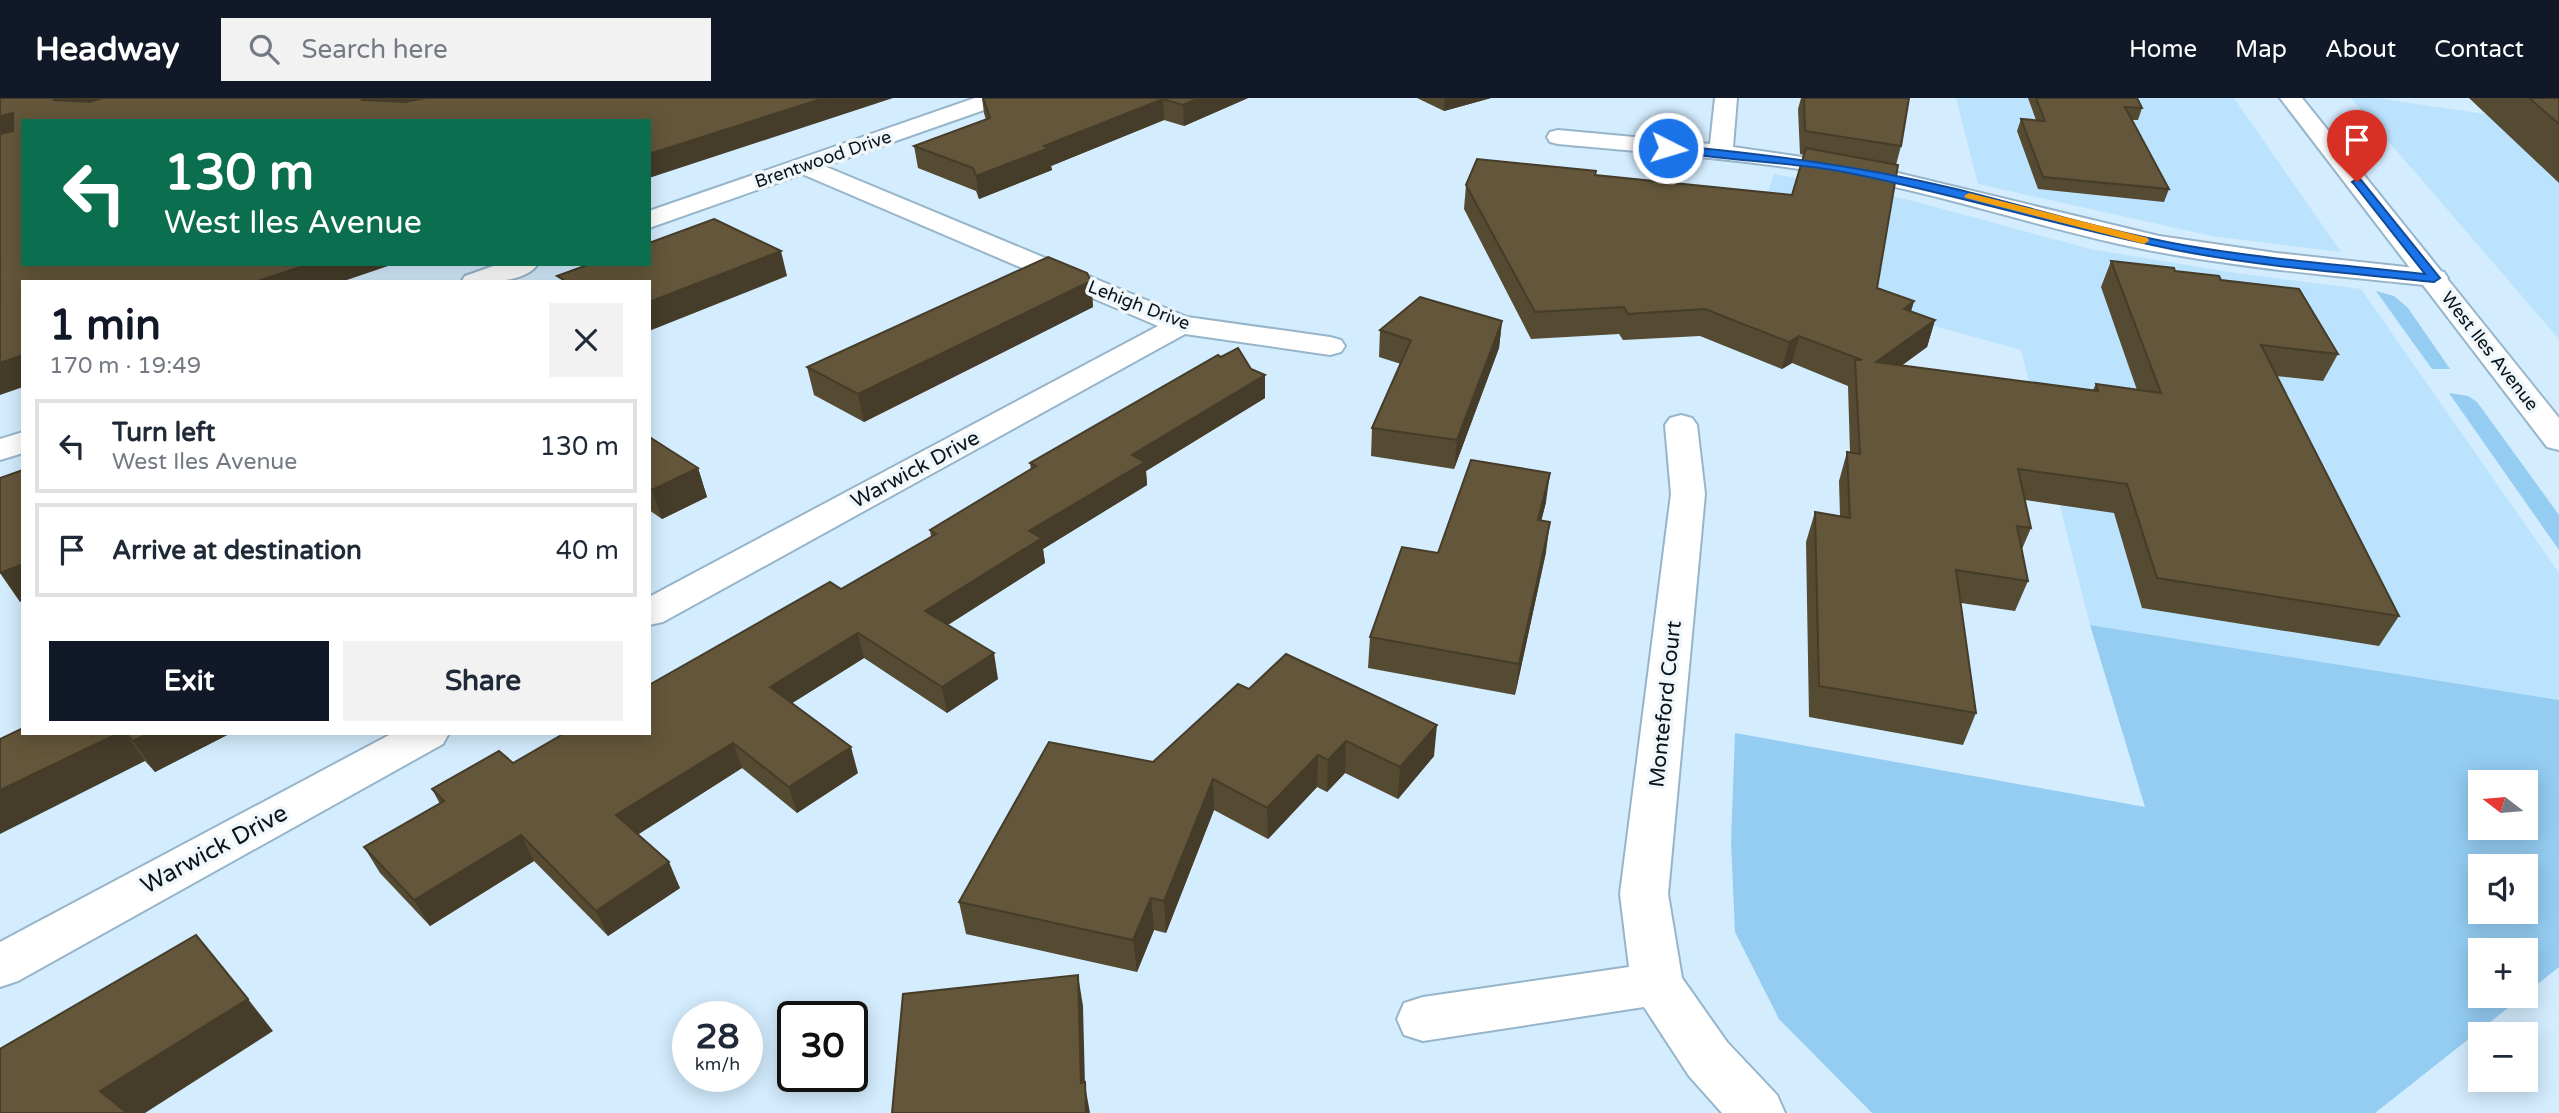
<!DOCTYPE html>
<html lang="en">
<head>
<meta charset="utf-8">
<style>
  :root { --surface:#fff; --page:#f2f2f3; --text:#1f2937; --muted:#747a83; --line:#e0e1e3; --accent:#111827 }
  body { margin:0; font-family:"Varela Round",sans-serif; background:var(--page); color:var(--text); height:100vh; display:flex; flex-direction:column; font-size:26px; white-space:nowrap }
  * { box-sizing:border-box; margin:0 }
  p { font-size:23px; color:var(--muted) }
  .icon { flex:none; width:38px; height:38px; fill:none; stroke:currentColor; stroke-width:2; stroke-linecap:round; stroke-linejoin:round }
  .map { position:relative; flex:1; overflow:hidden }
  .details { position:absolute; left:21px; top:182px; width:630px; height:455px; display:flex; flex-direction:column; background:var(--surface); border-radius:0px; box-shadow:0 4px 18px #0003 }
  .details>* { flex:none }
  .top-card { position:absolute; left:21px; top:21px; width:630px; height:147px; border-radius:0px; box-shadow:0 4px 18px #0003; background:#0b6e4f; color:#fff; overflow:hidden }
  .needle { width:46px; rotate:286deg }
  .tools { position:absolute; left:2468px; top:672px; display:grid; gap:14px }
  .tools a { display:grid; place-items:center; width:70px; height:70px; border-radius:0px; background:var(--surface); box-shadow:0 4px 18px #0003; font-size:35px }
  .speed { position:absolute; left:672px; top:903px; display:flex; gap:14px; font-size:35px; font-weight:700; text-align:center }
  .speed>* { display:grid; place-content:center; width:91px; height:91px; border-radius:50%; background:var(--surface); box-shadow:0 4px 18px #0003; line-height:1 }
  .speed small { font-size:18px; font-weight:400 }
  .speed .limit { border:4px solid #111; border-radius:10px; background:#fff; color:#111 }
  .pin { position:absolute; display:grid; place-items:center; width:60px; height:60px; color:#fff; margin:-72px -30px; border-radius:50% 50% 50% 0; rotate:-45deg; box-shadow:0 0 7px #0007 }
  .pin .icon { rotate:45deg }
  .me { position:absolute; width:77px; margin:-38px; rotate:95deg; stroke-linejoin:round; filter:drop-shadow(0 0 5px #0008) }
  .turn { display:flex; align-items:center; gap:24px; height:147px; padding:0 28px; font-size:32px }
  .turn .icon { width:91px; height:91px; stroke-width:2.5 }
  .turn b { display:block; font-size:49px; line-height:60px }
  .round { display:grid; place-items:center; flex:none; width:74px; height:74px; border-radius:0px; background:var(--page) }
  .head { display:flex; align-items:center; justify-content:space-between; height:119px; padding:0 28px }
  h1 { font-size:42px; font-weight:700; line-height:52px; color:var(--accent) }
  .button { display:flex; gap:14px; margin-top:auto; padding:14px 28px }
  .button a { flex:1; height:80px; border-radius:0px; background:var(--accent); color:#fff; font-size:28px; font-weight:700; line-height:80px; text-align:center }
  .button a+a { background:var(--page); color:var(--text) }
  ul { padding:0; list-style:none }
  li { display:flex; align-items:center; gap:21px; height:94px; margin:0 14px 10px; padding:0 14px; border:4px solid var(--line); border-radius:0px }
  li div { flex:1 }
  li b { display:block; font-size:26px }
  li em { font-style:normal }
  header { display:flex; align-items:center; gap:42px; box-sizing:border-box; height:98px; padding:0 35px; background:var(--accent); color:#fff }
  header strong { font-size:33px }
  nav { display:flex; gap:38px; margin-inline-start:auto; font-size:24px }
  .search { width:490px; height:63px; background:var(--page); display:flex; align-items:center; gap:18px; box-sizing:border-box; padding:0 24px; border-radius:0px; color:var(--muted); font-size:26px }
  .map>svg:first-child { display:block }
  .built { fill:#bce3fe }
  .green { fill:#94ccf2; fill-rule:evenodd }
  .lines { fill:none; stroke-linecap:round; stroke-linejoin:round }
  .street-casing { stroke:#97b5ca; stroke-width:4 }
  .secondary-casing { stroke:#97b5ca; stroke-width:4 }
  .street { fill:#fff; fill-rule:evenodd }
  .secondary { fill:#fff; fill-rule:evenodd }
  .wall { fill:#554a32 }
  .shaded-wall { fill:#453c29 }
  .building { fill:#63563a; stroke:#453c29; stroke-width:2 }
  .route { fill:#1a73e8; stroke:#114b97; stroke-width:2 }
  .slow { fill:#f59e0b }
  .labels { text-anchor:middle; stroke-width:7; stroke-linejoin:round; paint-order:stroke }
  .far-street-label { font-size:18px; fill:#09141b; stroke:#f0f7fb }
  .street-label { font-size:21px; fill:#09141b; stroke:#f0f7fb }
  .near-street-label { font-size:24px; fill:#09141b; stroke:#f0f7fb }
</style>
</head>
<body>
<header>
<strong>Headway</strong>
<div class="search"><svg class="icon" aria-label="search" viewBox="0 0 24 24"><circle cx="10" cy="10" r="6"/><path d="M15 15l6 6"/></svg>Search here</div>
<nav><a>Home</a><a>Map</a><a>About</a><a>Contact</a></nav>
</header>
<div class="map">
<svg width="2559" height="1015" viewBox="0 0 2559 1015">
  <rect width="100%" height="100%" fill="#d3ecfe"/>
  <g class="built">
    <polygon points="1956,0 2234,0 2341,154 2212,138 1978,86"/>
    <polygon points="2351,0 2376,0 2559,27 2559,241"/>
    <polygon points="1774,76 1906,101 2090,151 2236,175 2361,191 2559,475 2559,602 2090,527 2021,252 1740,174"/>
  </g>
  <g class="green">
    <polygon points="2376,193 2394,198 2408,210 2450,271 2432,271"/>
    <polygon points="2449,295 2468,298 2477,304 2559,417 2559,452"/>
    <path d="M 2090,527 L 2559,602 L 2559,869 L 2525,896 L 2525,852 L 2480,852 L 2480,898 L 2523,898 L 2375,1015 L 1872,1015 L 1779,921 L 1735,834 L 1731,744 L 1735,635 L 2145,709 ZM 2480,684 L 2525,684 L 2525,730 L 2480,730 ZM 2480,768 L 2525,768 L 2525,814 L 2480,814 Z"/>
  </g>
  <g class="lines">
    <defs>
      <g id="street">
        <polygon points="975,0 1007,0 1004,5 824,68 1187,219 1330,239 1341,242 1345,248 1341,254 1330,257 1185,236 663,524 649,527 649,499 1158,228 802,76 649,130 649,113"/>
        <path d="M 1715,0 L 1737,0 L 1733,49 L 1877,70 L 2159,138 L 2276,155 L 2434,172 L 2444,174 L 2448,180 L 2444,186 L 2434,188 C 2329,177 2223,169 2119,146 C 2026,125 1936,95 1842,78 C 1748,61 1653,55 1558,46 L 1550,44 L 1547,39 L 1550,34 L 1558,32 L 1710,46 Z"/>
        <path d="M 499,166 L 538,166 C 525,186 483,184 461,184 L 465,178 Z"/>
        <polygon points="1681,317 1692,320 1697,327 1705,396 1668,796 1682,880 1727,944 1777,997 1785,1015 1722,1015 1689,978 1644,909 1423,943 1404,937 1397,921 1404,905 1423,899 1629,869 1620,796 1671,396 1665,327 1670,320"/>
        <polygon points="23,334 23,355 0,362 0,341"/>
        <polygon points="393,635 449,635 443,646 18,883 0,889 0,844"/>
      </g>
      <polygon id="secondary" points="2280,0 2302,0 2559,320 2559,352 2547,349"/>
    </defs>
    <use href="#street" class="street-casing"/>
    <use href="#secondary" class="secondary-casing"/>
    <use href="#street" class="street"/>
    <use href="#secondary" class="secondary"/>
  </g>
  <g class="wall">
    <polygon points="982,0 1248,0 1184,28 1164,22 1051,68 1052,72 979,101 976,93 918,70 914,48 986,22 984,15"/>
    <polygon points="1417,0 1491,0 1444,13"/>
    <polygon points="1801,0 1904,0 1901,48 1896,67 1877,190 1914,203 1911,213 1935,222 1927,249 1901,268 2093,292 2096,286 2137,292 2101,189 2111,163 2221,182 2338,256 2323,283 2276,278 2399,518 2379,548 2142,510 2114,415 2025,402 2031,430 2022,451 2028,483 2015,513 1961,505 1976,615 1963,647 1809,619 1806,444 1815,414 1840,418 1839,383 1847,354 1850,354 1848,288 1792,265 1782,271 1700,238 1623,242 1619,236 1531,241 1464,111 1466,87 1595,77 1792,97 1804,57 1800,56 1798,11"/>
    <polygon points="2028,0 2137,0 2142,10 2138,22 2132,22 2169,91 2164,104 2038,91 2017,33 2021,21 2036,22"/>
    <polygon points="2469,0 2559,0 2559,85"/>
    <polygon points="1091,183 1093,209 864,324 814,297 807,269"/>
    <polygon points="1502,223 1499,250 1454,371 1371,358 1372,330 1401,266 1379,259 1380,232"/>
    <polygon points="1251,271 1265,277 1265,300 1146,373 1147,387 1043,451 1045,465 948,527 998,581 947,615 864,560 792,605 858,675 797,715 742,670 638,736 680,790 608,838 534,763 430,828 380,775 364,749 440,706 432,691 513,665 841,491 931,439 930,432 1031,372 1030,365"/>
    <polygon points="649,341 698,370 707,399 662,421 649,412"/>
    <polygon points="1546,404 1541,423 1546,454 1515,597 1368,570 1370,539 1438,455"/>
    <polygon points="1249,591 1434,658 1398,701 1345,675 1327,694 1317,689 1268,741 1214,712 1166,835 1154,832 1137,874 966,836 959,804 1153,664"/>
    <polygon points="23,630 231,635 155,674 145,663"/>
  </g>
  <g class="shaded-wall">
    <polygon points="55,0 112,0 70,16 54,2"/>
    <polygon points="363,0 441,0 371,23 362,2"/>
    <polygon points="824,0 893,0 649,80 649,56"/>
    <polygon points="1199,0 1248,0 1184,28 1183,7"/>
    <polygon points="1445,0 1491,0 1444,13"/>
    <polygon points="1163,1 1164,22 1051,68 1052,72 979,101 976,78 1044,48"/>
    <polygon points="13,15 23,33 0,43 0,18"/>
    <polygon points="781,153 787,178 649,233 649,204"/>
    <polygon points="309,166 390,166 391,167 341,184 255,184"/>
    <polygon points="1091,183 1093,209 864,324 858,296"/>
    <polygon points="1914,203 1906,230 1904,211"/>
    <polygon points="1935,222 1927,249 1868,292 1876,264"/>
    <polygon points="1502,223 1499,250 1454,371 1457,342"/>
    <polygon points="1799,238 1792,265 1782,271 1789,244"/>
    <polygon points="23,257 23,289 0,297 0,265"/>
    <polygon points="1265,277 1265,300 1146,373 1147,387 1043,451 1045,465 930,538 925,513 1029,433 1132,357"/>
    <polygon points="698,370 707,399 662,421 652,392"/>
    <polygon points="1550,375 1546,404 1534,452 1538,422"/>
    <polygon points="1550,424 1546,454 1515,597 1519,566"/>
    <polygon points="23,466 23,503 20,504 0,475"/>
    <polygon points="858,535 864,560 778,614 770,589"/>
    <polygon points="994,555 998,581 947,615 942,589"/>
    <polygon points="1437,627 1434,658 1398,701 1400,669"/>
    <polygon points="119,635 125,635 145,663 0,736 0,692"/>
    <polygon points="150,635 231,635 155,674 133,643"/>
    <polygon points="1346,643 1345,675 1327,694 1328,662"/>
    <polygon points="733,645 742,670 628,743 616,717"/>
    <polygon points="851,649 858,675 797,715 789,689"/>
    <polygon points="1318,657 1317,689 1268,741 1267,710"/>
    <polygon points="1213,681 1214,712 1166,835 1164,803"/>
    <polygon points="521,737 534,763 430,828 414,802"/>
    <polygon points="669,764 680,790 608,838 596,813"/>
    <polygon points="1151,800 1154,832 1137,874 1133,842"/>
    <polygon points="1078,877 1083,908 1085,987 1090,1015 1086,1015 1081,985"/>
    <polygon points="248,901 273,933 145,1015 120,1015 100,993"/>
  </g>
  <g class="building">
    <polygon points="0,0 55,0 54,2 90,4 102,0 363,0 362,2 405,4 425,0 824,0 649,56 649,23 23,23 23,166 309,166 255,184 23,184 23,257 0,265 0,36 13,33 13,15 0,18"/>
    <polygon points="983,0 1199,0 1183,7 1163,1 1044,48 1049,50 976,78 973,70 914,48 990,20"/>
    <polygon points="1804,0 1909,0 1901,48 1805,33"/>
    <polygon points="2036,0 2137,0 2142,10 2125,9 2169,91 2043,79 2021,21 2045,23"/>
    <polygon points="2529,0 2559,0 2559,26"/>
    <polygon points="1806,50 1898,67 1877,190 1914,203 1904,211 1935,222 1876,264 2098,293 2096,286 2161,295 2111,163 2174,170 2175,173 2219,178 2221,182 2299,191 2338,256 2261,247 2399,518 2157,480 2127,386 2018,371 2031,430 2017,428 2028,483 1956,472 1976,615 1819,588 1815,414 1850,420 1847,354 1860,356 1855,262 1862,262 1799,238 1789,244 1705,211 1628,216 1624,209 1535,214 1466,87 1477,61 1596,73 1595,77 1792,97"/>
    <polygon points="714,121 781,153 649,204 649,184 567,184 557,178 590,166 649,166 649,145"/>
    <polygon points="1048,159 1087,175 1091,183 858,296 807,269"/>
    <polygon points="1420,199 1502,223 1457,342 1372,330 1411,242 1380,232"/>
    <polygon points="1238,250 1251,271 1265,277 1132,357 1145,364 1029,433 1042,440 925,513 994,555 942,589 858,535 770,589 851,649 789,689 733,645 616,717 669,764 596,813 521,737 414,802 364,749 444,703 432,691 499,653 513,665 565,635 649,635 649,587 830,484 841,491 936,436 930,432 1036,368 1030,365 1218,257 1221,259"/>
    <polygon points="651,340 698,370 652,392 649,390 649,341"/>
    <polygon points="1471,362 1550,375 1538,422 1550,424 1519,566 1370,539 1402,449 1438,455"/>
    <polygon points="23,372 23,466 0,475 0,380"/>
    <polygon points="1286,556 1437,627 1400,669 1346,643 1328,662 1318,657 1267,710 1213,681 1164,803 1151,800 1133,842 959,804 1049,644 1153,664 1238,586 1249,591"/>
    <polygon points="23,630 23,635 119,635 0,692 0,641"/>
    <polygon points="126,635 150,635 133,643"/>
    <polygon points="196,837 248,901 100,993 127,1015 0,1015 0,951"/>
    <polygon points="1078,877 1081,985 1085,984 1086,1015 892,1015 903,896"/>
  </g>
  <path class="route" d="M 1668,47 C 1765,56 1861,68 1956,91 C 2032,110 2106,133 2183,147 C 2263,161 2344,167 2425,176 L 2354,86 L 2352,84 L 2357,81 L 2361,82 L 2440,180 L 2434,184 C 2350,175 2264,169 2181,153 C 2067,131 1957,96 1844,74 C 1785,63 1723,63 1665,52 L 1665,48 Z"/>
  <polygon class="slow" points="1969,95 2148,140 2149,143 2144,146 1966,100 1964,98"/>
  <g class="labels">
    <g class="far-street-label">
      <text transform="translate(823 61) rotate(-19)" y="6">Brentwood Drive</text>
      <text transform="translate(1139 207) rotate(21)" y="6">Lehigh Drive</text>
      <text transform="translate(2490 253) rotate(52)" y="6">West Iles Avenue</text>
    </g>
    <g class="street-label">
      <text transform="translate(915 371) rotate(-28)" y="7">Warwick Drive</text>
      <text transform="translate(1665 606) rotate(-84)" y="7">Monteford Court</text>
    </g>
    <g class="near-street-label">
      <text transform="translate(214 751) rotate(-28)" y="8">Warwick Drive</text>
    </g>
  </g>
</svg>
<div class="tools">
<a><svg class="needle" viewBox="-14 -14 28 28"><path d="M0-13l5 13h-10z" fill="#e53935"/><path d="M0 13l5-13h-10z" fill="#747a83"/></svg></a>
<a><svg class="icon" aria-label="sound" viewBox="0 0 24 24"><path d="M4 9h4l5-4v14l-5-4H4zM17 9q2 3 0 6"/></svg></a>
<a>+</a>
<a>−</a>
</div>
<div class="speed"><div>28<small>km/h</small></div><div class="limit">30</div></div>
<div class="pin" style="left:2357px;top:84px;background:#d93025"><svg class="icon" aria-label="arrive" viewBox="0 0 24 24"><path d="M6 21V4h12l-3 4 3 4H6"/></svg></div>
<svg class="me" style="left:1668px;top:50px" viewBox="-20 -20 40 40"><circle r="17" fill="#1a73e8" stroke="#fff" stroke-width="3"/><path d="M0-11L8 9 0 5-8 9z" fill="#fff"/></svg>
<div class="top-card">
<div class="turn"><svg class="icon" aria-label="left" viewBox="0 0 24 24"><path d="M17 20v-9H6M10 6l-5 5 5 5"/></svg><div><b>130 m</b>West Iles Avenue</div></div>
</div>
<section class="details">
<div class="head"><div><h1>1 min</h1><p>170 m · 19:49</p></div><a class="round"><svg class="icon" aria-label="close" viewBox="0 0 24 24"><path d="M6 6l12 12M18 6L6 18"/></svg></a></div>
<ul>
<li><svg class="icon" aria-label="left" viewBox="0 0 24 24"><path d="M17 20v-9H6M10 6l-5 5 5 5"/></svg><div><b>Turn left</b><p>West Iles Avenue</p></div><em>130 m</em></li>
<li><svg class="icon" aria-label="arrive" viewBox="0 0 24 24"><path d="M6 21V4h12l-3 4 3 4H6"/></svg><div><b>Arrive at destination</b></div><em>40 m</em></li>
</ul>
<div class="button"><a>Exit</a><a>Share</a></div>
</section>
</div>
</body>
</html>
